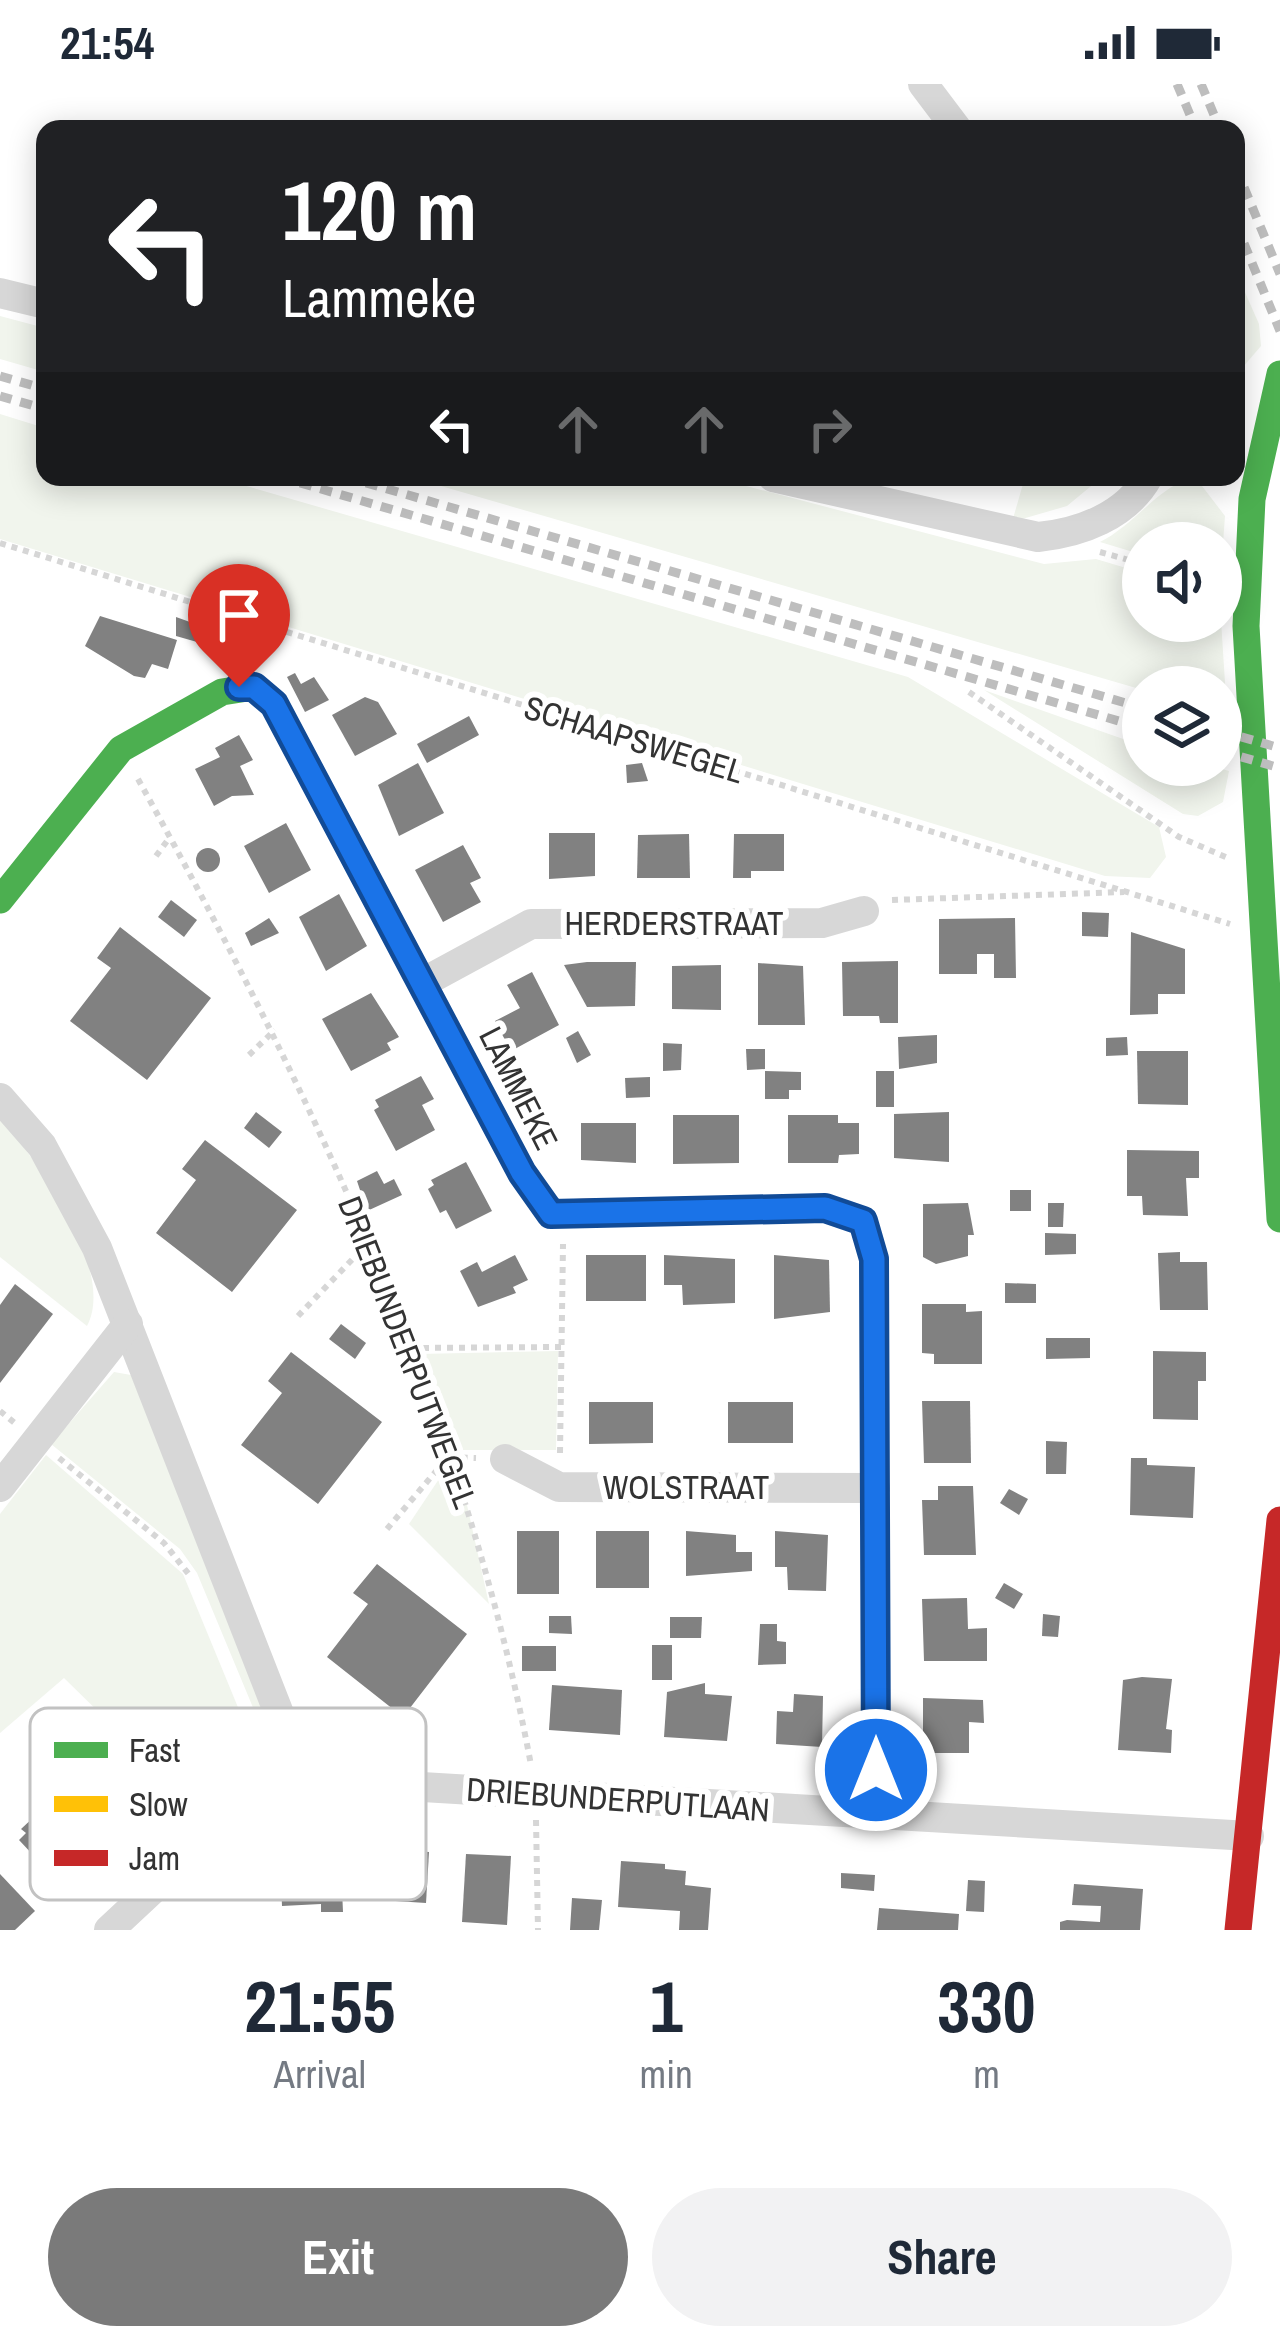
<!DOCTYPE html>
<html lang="en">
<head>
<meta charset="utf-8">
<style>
  :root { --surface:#fff; --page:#f2f2f3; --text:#1f2937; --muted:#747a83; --accent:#7a7a7a }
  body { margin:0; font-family:"Archivo Narrow",sans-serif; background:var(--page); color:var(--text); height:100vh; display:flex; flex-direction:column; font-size:45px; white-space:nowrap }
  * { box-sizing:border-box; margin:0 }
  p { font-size:39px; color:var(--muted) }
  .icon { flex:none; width:66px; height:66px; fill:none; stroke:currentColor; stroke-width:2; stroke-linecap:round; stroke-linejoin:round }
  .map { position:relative; height:1846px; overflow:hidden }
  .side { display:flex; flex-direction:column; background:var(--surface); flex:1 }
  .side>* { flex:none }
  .banner { position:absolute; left:36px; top:36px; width:1209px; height:366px; border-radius:24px; box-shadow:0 6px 30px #0003; background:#202124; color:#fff; overflow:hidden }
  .tools { position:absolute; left:1122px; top:438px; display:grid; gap:24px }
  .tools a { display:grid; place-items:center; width:120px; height:120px; border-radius:50%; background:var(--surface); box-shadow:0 6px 30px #0003; font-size:60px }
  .pin { position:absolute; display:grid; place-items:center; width:102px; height:102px; color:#fff; margin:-123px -51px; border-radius:50% 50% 50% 0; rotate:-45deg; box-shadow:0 0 12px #0007 }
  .pin .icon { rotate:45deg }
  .me { position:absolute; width:132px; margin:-66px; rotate:0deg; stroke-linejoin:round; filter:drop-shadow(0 0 9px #0008) }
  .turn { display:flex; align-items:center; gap:42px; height:252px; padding:0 48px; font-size:54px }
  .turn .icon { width:156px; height:156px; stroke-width:2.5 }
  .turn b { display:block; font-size:84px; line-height:102px }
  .lanes { display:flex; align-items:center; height:114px; padding:0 48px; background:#0003; justify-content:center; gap:60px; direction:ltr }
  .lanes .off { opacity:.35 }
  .eta { display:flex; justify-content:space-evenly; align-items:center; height:204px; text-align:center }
  .eta b { font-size:72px; font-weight:700; line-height:84px }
  .action { display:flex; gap:24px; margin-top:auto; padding:24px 48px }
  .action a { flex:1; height:138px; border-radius:72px; background:var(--accent); color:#fff; font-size:48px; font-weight:700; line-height:138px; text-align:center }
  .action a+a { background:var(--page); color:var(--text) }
  .status { display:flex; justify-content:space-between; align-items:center; height:84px; padding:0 60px; background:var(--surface); direction:ltr }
  .status svg { height:33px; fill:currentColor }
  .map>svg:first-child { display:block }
  .green { fill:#f1f5ed }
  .building { fill:#818181 }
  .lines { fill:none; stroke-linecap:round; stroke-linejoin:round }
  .path { stroke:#d6d6d6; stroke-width:6; stroke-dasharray:6 6; stroke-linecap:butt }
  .street { stroke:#d7d7d7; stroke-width:30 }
  .fast { stroke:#4caf50; stroke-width:27 }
  .slow { stroke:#ffc107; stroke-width:27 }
  .jam { stroke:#c62828; stroke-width:27 }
  .rail { stroke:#bebebe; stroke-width:9; stroke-dasharray:12 9; stroke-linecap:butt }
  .route-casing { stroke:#114b97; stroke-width:30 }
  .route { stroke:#1a73e8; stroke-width:21 }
  .labels { text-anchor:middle; stroke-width:12; stroke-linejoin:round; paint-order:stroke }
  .street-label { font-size:33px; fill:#333; stroke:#fff }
  .key { fill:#fff; stroke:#c2c2c2; stroke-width:3 }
  .key-label { font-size:33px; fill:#333 }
</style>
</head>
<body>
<div class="status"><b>21:54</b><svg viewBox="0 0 49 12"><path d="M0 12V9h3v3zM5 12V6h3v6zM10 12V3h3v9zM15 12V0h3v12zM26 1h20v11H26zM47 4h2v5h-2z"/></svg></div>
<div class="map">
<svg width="1280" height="1846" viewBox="0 0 1280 1846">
  <rect width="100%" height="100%" fill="#fff"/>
  <g class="green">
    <polygon points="1236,188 1259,240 1261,262 1236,291"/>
    <polygon points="0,232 45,244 45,288 0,275"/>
    <polygon points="0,330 45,344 45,393 215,393 908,593 1159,743 1166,773 1150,794 1105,792 0,455"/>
    <polygon points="410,393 712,393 1044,480 1096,475 1143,489 1143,537 1221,536 1227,630 1221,628 1221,603 1143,606"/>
    <polygon points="1025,393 1102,393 1067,422 1012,438"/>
    <path d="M 1186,398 L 1202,402 L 1225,432 L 1221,486 L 1221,459 L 1143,459 L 1143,471 L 1100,458 C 1133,442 1162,400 1186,398 Z"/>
    <polygon points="984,606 1143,662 1143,681 1208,681 1229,687 1223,718 1198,732 1183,730"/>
    <path d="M 0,1032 C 35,1076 117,1185 87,1242 L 0,1173 Z"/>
    <polygon points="558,1267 556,1366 453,1366 419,1270"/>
    <polygon points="114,1288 131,1291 277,1656 276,1666 269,1662 197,1489 180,1465 51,1360"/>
    <polygon points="46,1371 183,1490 256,1667 246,1689 197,1724 64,1594 0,1649 0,1430"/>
    <polygon points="443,1389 467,1421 489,1520 409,1440"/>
  </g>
  <g class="building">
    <polygon points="100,532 177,556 168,585 152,580 145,594 134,592 85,562"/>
    <polygon points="176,533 215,547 211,562 176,552"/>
    <polygon points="295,589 301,600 314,593 329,616 305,628 287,593"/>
    <polygon points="365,613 378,618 397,650 355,672 332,631"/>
    <polygon points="469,632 479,651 427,679 417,660"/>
    <polygon points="239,651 253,676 240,682 254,711 232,712 214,722 195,685 220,673 215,664"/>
    <polygon points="418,679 444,729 399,752 378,701"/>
    <polygon points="642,679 648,697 627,699 626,681"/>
    <polygon points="286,739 311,786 269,809 244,762"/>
    <polygon points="549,749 595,749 595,792 549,795"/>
    <polygon points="689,750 690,794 637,794 638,751"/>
    <polygon points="734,750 784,750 784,787 751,787 751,794 733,794"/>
    <polygon points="463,761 481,794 470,799 481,818 443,838 415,786"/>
    <circle cx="208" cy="776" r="12"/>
    <polygon points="339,810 367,862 326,887 299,833"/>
    <polygon points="171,816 197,836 184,853 158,833"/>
    <polygon points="1082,828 1109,829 1108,853 1082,852"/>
    <polygon points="269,834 279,849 251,862 245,849"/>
    <polygon points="1015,834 1016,894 994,894 994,870 977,870 977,890 939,890 939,835"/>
    <polygon points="120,843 211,914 147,996 70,937 111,884 97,874"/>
    <polygon points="1131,848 1185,865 1185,910 1158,910 1158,930 1130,931"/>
    <polygon points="898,877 898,939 880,939 879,932 843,932 842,878"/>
    <polygon points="587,878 636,878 635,922 587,923 564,881"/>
    <polygon points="758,879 803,882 805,941 758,941"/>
    <polygon points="721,881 721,926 672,925 672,882"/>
    <polygon points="532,888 559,941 511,967 495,937 520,924 507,901"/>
    <polygon points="371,909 399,953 387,959 391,966 351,987 322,935"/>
    <polygon points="578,947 591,971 577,979 566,954"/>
    <polygon points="937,951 937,979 899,985 898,953"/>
    <polygon points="1127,953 1128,971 1106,972 1106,954"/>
    <polygon points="663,959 682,960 681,986 663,987"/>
    <polygon points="746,965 765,965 765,985 747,986"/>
    <polygon points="1137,967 1188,967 1188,1021 1138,1020"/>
    <polygon points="765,987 801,988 801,1006 789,1006 789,1015 765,1015"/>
    <rect x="876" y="987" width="18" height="36"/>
    <polygon points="421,992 434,1015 422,1021 435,1046 396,1067 374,1026 379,1023 375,1016"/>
    <polygon points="650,993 650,1013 626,1014 625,994"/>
    <polygon points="256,1028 282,1048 269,1064 244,1044"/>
    <polygon points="949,1028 949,1078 894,1074 894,1030"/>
    <polygon points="673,1031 739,1031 739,1079 673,1080"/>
    <polygon points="788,1031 838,1031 838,1039 859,1039 859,1070 839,1071 838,1079 788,1079"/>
    <polygon points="581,1039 636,1039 636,1079 581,1076"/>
    <polygon points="205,1056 297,1126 232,1208 156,1149 196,1096 182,1085"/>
    <polygon points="1127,1066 1199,1067 1199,1094 1186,1094 1188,1132 1143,1131 1142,1112 1127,1112"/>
    <polygon points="466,1078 492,1127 456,1145 446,1126 440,1129 428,1105 434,1101 431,1096"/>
    <polygon points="377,1087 384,1100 394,1095 402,1111 367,1127 357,1097"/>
    <rect x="1010" y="1106" width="21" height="21"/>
    <polygon points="968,1119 974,1151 968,1151 968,1172 936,1180 923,1173 923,1120"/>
    <polygon points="1048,1119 1064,1119 1063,1143 1048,1143"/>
    <polygon points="1045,1149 1076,1150 1076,1170 1045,1171"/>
    <polygon points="1180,1168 1180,1178 1207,1178 1208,1226 1160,1226 1158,1169"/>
    <polygon points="515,1171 528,1196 513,1203 516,1209 478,1223 460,1187 477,1178 482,1188"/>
    <rect x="586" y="1171" width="60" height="46"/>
    <polygon points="664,1171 735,1175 735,1219 683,1221 682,1201 664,1201"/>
    <polygon points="774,1171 829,1176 830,1228 774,1235"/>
    <polygon points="1005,1199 1036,1200 1036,1219 1005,1219"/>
    <polygon points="15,1200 53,1230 0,1299 0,1221"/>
    <polygon points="922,1220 966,1220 966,1228 982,1227 982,1280 934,1280 934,1270 922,1269"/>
    <polygon points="341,1240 366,1259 355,1275 329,1255"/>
    <polygon points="1046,1254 1090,1254 1090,1274 1046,1275"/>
    <polygon points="1153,1267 1206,1268 1206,1297 1198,1297 1198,1336 1153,1335"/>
    <polygon points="291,1268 382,1338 318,1420 241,1361 282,1309 268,1297"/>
    <polygon points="922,1317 970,1317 971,1379 924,1379"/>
    <polygon points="589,1318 653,1318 653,1359 589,1360"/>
    <rect x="728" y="1318" width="65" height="41"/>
    <polygon points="1046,1357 1067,1358 1066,1390 1046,1390"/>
    <polygon points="1131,1374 1147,1374 1147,1381 1195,1383 1193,1434 1130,1431"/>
    <polygon points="938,1402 973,1402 976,1471 924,1471 922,1416 938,1416"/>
    <polygon points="1009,1405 1028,1415 1019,1431 1000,1419"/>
    <rect x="517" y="1447" width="42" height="63"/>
    <rect x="596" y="1447" width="53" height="57"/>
    <polygon points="686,1447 736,1451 736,1468 752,1468 752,1487 686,1492"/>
    <polygon points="775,1447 828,1451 826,1507 788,1506 787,1483 775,1483"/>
    <polygon points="377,1480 467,1550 403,1633 327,1573 368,1520 353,1509"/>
    <polygon points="1004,1499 1023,1510 1014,1525 995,1514"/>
    <polygon points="967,1514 968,1545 987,1544 987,1577 924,1577 922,1515"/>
    <polygon points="1043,1530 1060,1532 1058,1553 1042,1552"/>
    <polygon points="549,1532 571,1532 572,1550 549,1549"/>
    <polygon points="670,1533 702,1533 701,1554 670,1554"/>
    <polygon points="760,1540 777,1540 777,1557 786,1558 786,1580 758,1581"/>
    <rect x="652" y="1561" width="20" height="35"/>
    <rect x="522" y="1562" width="34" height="25"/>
    <polygon points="1142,1593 1172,1595 1166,1645 1172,1646 1171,1669 1118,1666 1123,1596"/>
    <polygon points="705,1599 705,1610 732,1612 727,1657 664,1653 667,1608"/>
    <polygon points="552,1601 622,1606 620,1651 549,1646"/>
    <polygon points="794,1610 823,1612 822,1663 776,1660 777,1627 793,1628"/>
    <polygon points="923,1614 983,1616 984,1639 969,1638 969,1669 923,1669"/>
    <polygon points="50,1718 98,1772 64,1804 19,1756 26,1749 21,1745"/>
    <polygon points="383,1764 429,1768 426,1819 380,1816"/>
    <polygon points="333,1767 341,1783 343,1828 321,1828 321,1820 282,1822 280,1777 302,1776 304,1781"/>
    <polygon points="466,1770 511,1772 507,1841 462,1838"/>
    <polygon points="621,1777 665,1780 665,1785 686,1787 685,1801 711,1804 708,1846 679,1846 680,1827 618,1823"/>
    <polygon points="841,1789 875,1791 874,1807 841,1804"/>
    <polygon points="0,1790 35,1827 15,1846 0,1846"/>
    <polygon points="968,1796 985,1797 984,1828 966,1827"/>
    <polygon points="1074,1800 1143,1805 1140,1846 1060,1846 1060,1838 1067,1836 1100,1838 1101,1822 1072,1821"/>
    <polygon points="572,1814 602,1816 599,1846 570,1846"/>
    <polygon points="879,1824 959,1830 958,1846 877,1846"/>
  </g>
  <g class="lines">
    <g class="path">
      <polyline points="0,459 1230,840"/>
      <polyline points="1100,468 1143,480"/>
      <polyline points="264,569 271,543"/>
      <polyline points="969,608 1179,753 1228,774"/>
      <path d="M 138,695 C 310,1006 465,1329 531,1681"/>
      <polyline points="156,772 170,753"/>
      <polyline points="892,816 1124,808"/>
      <polyline points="249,971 275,946"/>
      <polyline points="298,1232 369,1158"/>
      <polyline points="411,1264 561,1263"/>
      <polyline points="0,1327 16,1340"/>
      <polyline points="560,1369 563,1160"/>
      <polyline points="59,1374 164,1459 191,1493"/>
      <polyline points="387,1445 448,1373 476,1374"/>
      <polyline points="536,1736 538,1846"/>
    </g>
    <g class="street">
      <polyline points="923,0 957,45"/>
      <polyline points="0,209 45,220"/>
      <path d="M 773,393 L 1038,453 C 1080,449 1126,432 1148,393"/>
      <polyline points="424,898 531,840 822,839 864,827"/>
      <polyline points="0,1014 42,1062 97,1164 305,1696 1249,1752"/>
      <polyline points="505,1375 559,1403 875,1404"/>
      <polyline points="0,1403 128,1240"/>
      <polyline points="109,1846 214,1748 305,1696"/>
    </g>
    <g class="fast">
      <polyline points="1280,290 1252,415 1246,542 1280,1135"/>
      <polyline points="0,816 121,665 222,608 254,603 274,620 399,857"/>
      <polyline points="875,1573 876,1733"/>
    </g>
    <polyline class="slow" points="754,1125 825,1124 863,1137 874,1175 875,1573"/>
    <g class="jam">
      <polyline points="399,857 522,1089 551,1129 754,1125"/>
      <polyline points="1238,1846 1280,1436"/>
    </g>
    <g class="rail">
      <polyline points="1177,0 1196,45"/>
      <polyline points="1201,0 1220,45"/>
      <polyline points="1236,84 1280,190"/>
      <polyline points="1236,140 1280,247"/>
      <polyline points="0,292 45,305"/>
      <polyline points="0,312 45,325"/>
      <polyline points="280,393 1143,644"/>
      <polyline points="346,393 1143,624"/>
      <polyline points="1221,647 1280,664"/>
      <polyline points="1221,667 1280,684"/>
    </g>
  </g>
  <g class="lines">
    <defs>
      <polyline id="route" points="239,603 254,603 274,620 522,1089 551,1130 825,1124 863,1137 874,1175 876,1686"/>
    </defs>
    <use href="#route" class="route-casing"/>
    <use href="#route" class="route"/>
  </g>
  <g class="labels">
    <g class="street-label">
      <text transform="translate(634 655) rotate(17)" y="12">SCHAAPSWEGEL</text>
      <text x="674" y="851">HERDERSTRAAT</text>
      <text transform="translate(519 1004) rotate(63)" y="12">LAMMEKE</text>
      <text transform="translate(408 1268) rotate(69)" y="12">DRIEBUNDERPUTWEGEL</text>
      <text x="686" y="1415">WOLSTRAAT</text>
      <text transform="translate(618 1715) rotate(4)" y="12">DRIEBUNDERPUTLAAN</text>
    </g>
  </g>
  <rect x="30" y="1624" width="396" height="192" rx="18" class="key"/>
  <rect x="54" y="1658" width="54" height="16" fill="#4caf50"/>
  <rect x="54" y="1712" width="54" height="16" fill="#ffc107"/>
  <rect x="54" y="1766" width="54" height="16" fill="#c62828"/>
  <g class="key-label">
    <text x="129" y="1678">Fast</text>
    <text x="129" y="1732">Slow</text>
    <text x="129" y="1786">Jam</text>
  </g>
</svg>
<div class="tools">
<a><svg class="icon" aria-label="sound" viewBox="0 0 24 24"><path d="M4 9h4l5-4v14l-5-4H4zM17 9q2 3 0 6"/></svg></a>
<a><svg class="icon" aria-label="layers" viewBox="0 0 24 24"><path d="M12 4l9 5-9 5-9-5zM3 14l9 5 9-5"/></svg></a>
</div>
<div class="pin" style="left:239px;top:603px;background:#d93025"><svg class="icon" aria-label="arrive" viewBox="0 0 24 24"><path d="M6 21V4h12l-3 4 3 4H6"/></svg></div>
<svg class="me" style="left:876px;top:1686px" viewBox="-20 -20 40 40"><circle r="17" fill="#1a73e8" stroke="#fff" stroke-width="3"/><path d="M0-11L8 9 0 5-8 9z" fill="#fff"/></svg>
<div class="banner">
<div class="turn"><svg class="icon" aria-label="left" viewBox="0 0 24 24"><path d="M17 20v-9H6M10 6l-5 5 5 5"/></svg><div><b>120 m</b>Lammeke</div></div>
<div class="lanes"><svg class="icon" aria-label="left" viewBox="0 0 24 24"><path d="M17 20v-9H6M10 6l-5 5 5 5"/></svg><svg class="icon off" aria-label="ahead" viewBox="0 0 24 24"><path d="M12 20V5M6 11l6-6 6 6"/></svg><svg class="icon off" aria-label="ahead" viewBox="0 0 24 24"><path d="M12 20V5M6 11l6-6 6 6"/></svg><svg class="icon off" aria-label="right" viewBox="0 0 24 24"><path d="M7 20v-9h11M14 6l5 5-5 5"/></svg></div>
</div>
</div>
<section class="side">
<div class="eta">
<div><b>21:55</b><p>Arrival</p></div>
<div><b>1</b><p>min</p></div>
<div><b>330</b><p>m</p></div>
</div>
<div class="action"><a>Exit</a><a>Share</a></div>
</section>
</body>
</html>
